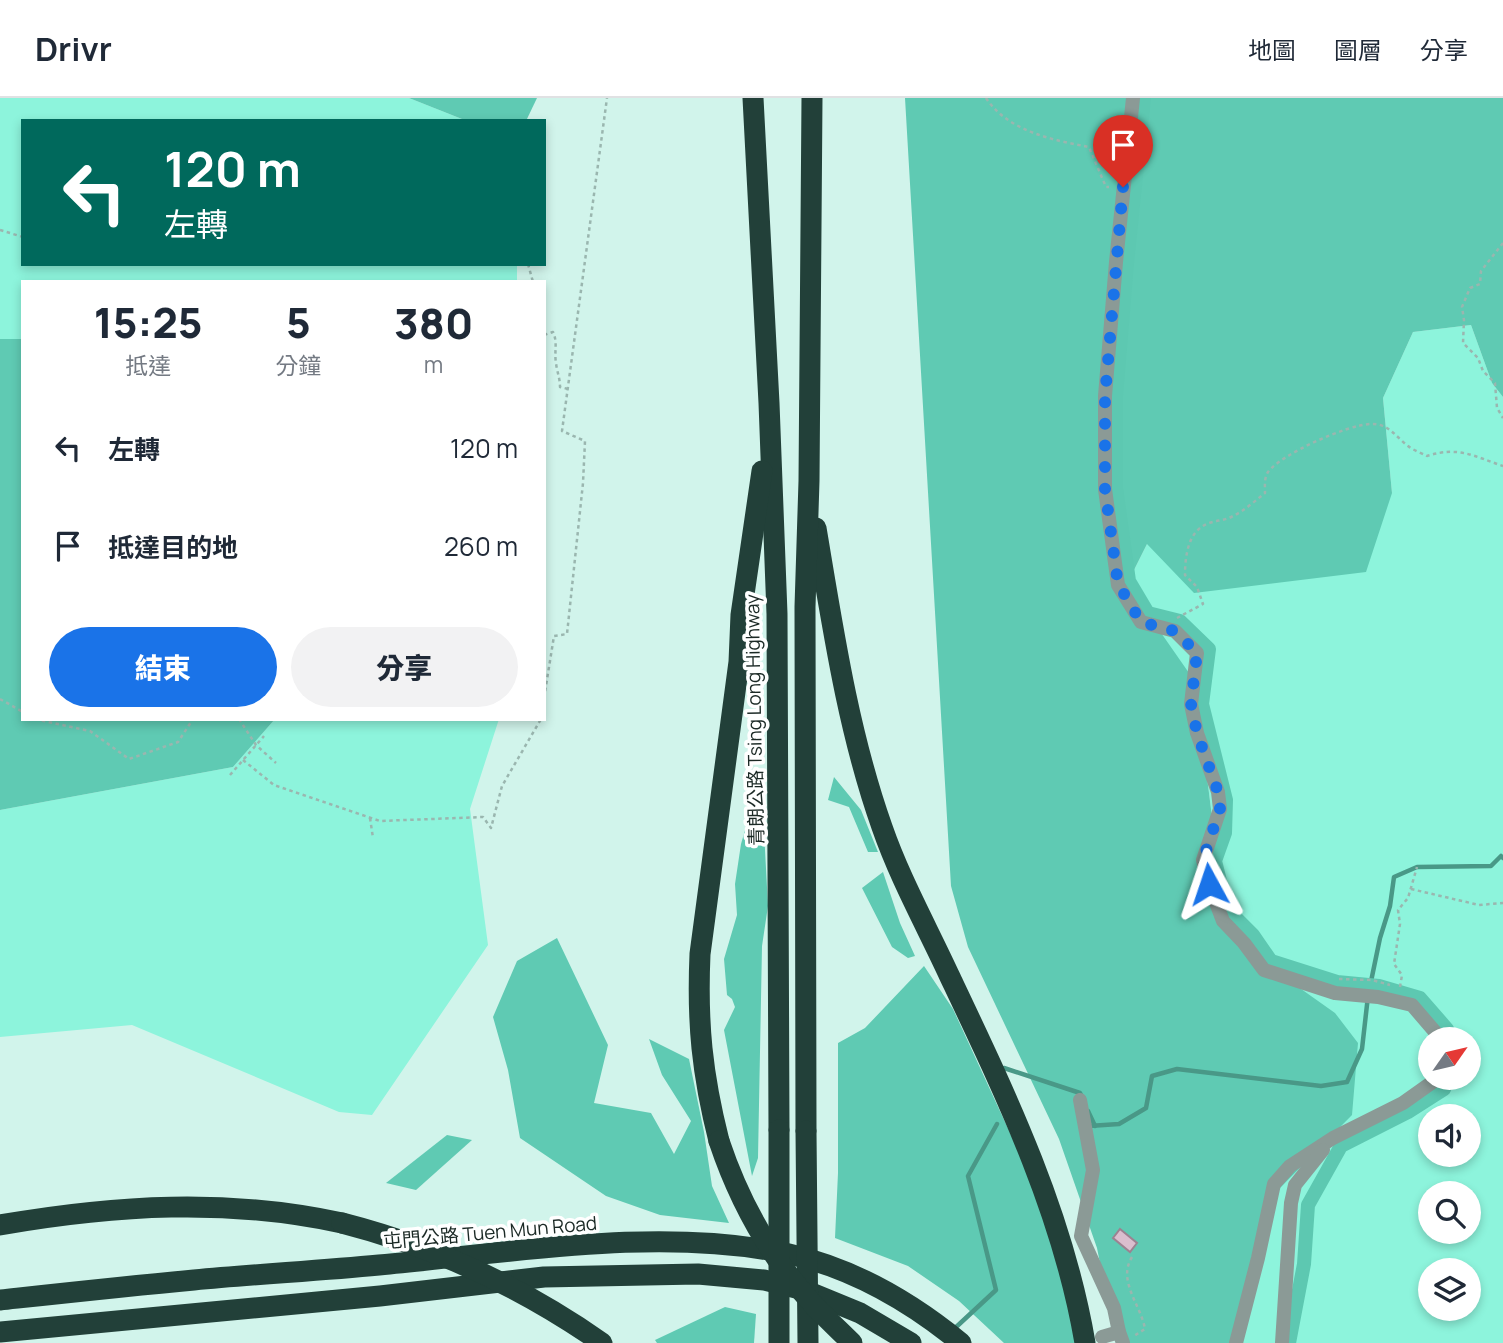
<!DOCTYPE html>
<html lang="zh-TW">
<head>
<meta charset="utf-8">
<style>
  :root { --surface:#fff; --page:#f2f2f3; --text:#1f2937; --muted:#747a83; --line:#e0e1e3; --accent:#1a73e8 }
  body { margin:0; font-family:Manrope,"Noto Sans TC",sans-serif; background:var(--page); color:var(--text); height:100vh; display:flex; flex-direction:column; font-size:26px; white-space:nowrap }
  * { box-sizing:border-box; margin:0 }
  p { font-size:23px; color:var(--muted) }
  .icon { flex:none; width:38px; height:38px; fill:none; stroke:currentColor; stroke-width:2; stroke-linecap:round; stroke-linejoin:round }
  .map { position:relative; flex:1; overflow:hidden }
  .side { position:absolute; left:21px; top:182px; width:525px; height:441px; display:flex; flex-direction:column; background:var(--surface); border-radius:0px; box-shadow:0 4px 10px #0003 }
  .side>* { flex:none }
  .top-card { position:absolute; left:21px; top:21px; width:525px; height:147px; border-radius:0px; box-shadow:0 4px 10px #0003; background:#00695c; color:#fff; overflow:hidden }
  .needle { width:46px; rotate:56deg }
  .tools { position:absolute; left:1418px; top:929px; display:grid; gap:14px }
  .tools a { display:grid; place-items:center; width:63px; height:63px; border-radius:50%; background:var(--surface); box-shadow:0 4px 10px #0003; font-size:35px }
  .pin { position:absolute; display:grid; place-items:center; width:60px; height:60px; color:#fff; margin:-72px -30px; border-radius:50% 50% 50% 0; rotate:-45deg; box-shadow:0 0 7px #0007 }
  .pin .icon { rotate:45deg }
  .me { position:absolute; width:77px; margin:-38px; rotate:355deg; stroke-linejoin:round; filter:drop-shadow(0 0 5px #0008) }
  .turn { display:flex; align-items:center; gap:24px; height:147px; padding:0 28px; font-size:32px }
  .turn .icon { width:91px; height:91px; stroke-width:2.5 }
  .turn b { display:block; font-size:49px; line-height:60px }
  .eta { display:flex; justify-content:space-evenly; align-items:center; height:119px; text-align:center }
  .eta b { font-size:42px; font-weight:800; line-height:49px }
  .button { display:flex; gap:14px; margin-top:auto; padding:14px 28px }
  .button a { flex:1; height:80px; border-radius:42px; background:var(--accent); color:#fff; font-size:28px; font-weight:800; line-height:80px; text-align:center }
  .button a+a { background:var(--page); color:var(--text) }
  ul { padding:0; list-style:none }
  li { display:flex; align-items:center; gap:21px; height:98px; padding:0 28px }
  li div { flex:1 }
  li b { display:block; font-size:26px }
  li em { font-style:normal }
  header { display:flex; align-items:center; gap:42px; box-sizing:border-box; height:98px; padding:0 35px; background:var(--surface); border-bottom:2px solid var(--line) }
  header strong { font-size:33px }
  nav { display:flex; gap:38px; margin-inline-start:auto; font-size:24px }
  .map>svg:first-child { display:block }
  .green { fill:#8df4dc; fill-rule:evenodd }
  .forest { fill:#5fcab3 }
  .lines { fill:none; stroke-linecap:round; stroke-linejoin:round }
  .stream { stroke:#499887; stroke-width:4.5 }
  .canal { stroke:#5dc8b1; stroke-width:14 }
  .building { fill:#dbbece; stroke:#9c8291; stroke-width:2 }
  .path { stroke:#9ab6af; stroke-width:2.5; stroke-dasharray:3.5 3.5; stroke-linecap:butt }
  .minor { stroke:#8b9a96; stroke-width:14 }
  .highway { stroke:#224039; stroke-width:21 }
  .highway-bridge { stroke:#224039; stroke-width:21 }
  .route { stroke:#1a73e8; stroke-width:12; stroke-dasharray:0 21.6 }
  .labels { text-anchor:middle; stroke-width:7; stroke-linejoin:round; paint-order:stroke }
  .street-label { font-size:19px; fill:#1b2925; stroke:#fff }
</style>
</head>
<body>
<header>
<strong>Drivr</strong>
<nav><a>地圖</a><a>圖層</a><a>分享</a></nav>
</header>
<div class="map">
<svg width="1503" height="1245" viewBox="0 0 1503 1245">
  <rect width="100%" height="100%" fill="#d1f4eb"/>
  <g class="green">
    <polygon points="0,0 409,0 467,23 23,23 23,166 517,166 517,184 23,184 23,241 0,241"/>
    <path d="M 1471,227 L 1492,285 L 1503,299 L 1503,1245 L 1240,1245 L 1250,855 L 1204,780 L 1214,735 L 1208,687 L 1127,486 L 1147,446 L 1392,395 L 1383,300 L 1413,234 ZM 1430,942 L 1468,942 L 1468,980 L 1430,980 ZM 1430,1018 L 1468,1018 L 1468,1057 L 1430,1057 ZM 1430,1096 L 1468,1096 L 1468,1134 L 1430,1134 ZM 1430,1172 L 1468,1172 L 1468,1211 L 1430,1211 Z"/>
    <polygon points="275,621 499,621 470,711 488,847 372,1017 339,1014 132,927 0,939 0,712 233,669"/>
  </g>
  <g class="forest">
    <polygon points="409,0 537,0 526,23 467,23"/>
    <polygon points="905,0 1503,0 1503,299 1492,285 1471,227 1413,234 1383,300 1392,395 1366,474 1194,495 1147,446 1127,486 1189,575 1208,687 1214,735 1204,780 1250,855 1335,915 1358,945 1352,1017 1278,1092 1240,1245 1116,1245 1097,1150 1059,1041 968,849 951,788"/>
    <polygon points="0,241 23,241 23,621 275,621 233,669 0,712"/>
    <polygon points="761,677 768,808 762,848 758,1060 752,1078 724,932 735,909 732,901 727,897 724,861 737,817 735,786 741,746"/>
    <polygon points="834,679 861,712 878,754 868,754 849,709 828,702"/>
    <polygon points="883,774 900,825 915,858 908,860 892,849 862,790"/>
    <polygon points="557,840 608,947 594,1005 651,1015 674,1056 691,1023 662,977 649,941 689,961 704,1034 712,1088 729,1125 660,1117 606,1098 520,1040 508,972 493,919 517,863"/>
    <polygon points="924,868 953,911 1045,1111 1079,1245 1004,1245 959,1203 908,1168 835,1140 838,1075 838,945 865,930"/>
    <polygon points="447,1037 472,1042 416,1092 386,1085"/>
    <polygon points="725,1209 756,1216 754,1245 657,1245 655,1242"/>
  </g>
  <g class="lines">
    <g class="stream">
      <polyline points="1004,970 1080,995 1082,999"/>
      <polyline points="1088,1013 1095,1028"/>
      <polyline points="1089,1028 1119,1026 1146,1010 1152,978 1177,971 1321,988 1347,984 1362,951 1368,898 1380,840 1390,808 1394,779 1417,769 1491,768 1501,758 1503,760"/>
      <polyline points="954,1231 996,1192 968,1078 997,1026"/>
    </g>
    <g class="canal">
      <polyline points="1144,0 1127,165 1116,298 1116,390 1129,483 1148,515 1180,523 1209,551 1202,606 1226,702 1225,735 1215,763 1220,783 1233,817 1253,837 1271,863 1337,884 1379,888 1420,900 1447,931 1449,942"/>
      <polyline points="1289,1245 1304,1166 1308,1107 1341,1048 1408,1014 1444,991 1448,980"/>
    </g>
  </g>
  <polygon class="building" points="1120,1131 1137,1145 1130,1154 1113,1140"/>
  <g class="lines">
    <g class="path">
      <path d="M 986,0 C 1008,33 1052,42 1089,49 L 1106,89 L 1109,89"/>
      <polyline points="0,132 23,139"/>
      <polyline points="1503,145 1481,173 1480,186 1470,190 1462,209 1464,222 1463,245 1478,260 1483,273 1495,285 1497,310 1503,320"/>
      <polyline points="528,166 533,184"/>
      <path d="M 544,237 L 553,234 C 558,245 554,253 556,265 C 557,274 560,280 560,289 L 568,291"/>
      <path d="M 1177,520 L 1203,506 L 1197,489 L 1185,477 C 1185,459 1188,433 1207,426 C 1215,422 1225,423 1233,418 C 1244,413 1255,403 1265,395 C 1265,388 1264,380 1268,374 C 1281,356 1349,326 1371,326 C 1388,325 1396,339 1408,348 C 1413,352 1421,355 1427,358 C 1459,348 1473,358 1503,368"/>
      <polyline points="544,600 554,538 567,536 583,385 585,343 562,333 607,0"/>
      <polyline points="0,601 23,614"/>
      <polyline points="35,621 90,633 129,661 178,644 193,621"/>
      <polyline points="239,621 256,647 276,665"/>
      <polyline points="243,662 274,687 380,723 483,719 491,730 502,688 541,621"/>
      <polyline points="230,677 264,638"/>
      <polyline points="370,720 373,740"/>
      <polyline points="1411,791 1479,807 1503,805"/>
      <polyline points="1339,881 1372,882 1390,887"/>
      <polyline points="1400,889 1402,877 1394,866 1400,826 1398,812 1408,800 1417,769"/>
      <path d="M 1132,1159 C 1117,1183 1141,1207 1145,1231 L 1134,1238"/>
    </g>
    <g class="minor">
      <polyline points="1133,0 1116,164 1105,298 1105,391 1118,487 1141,524 1175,533 1197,555 1191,606 1197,635 1218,694 1220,711 1203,762 1209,786 1223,823 1244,845 1264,872 1335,895 1378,899 1412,907 1436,935 1438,942"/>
      <polyline points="1080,1002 1093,1072 1081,1138 1114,1210 1119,1234"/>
      <polyline points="1102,1239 1119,1234 1123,1245"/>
      <polyline points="1236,1245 1258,1160 1274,1086 1290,1068 1333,1040 1403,1005 1434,983 1436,980"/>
      <polyline points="1282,1245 1291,1105 1295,1087 1323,1052"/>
    </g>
    <g class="highway">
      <polyline points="753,0 769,305 777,516 779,1032"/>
      <path d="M 816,430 C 833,531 848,633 882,729 C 900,781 927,829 950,879 C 1006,997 1063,1115 1085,1245"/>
      <polyline points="806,1033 805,509 809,383 812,0"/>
      <path d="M 719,1043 C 702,976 697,925 700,856 L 739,564 L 741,517 L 762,373"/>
      <path d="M 0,1127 C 115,1107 227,1100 342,1125"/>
      <path d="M 0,1202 C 65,1195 129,1188 194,1182 C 256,1176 317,1173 379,1167 C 509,1155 660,1128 789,1156 C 852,1170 911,1204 961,1245"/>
      <polyline points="0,1234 380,1198 544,1179 698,1176 764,1182 804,1192 860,1215 911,1245"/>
    </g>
    <g class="highway-bridge">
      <polyline points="806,1033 808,1245"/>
      <path d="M 719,1043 C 737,1097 766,1151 803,1195 C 818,1213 836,1229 852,1245"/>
      <path d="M 342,1125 C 436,1149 522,1189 602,1245"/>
      <polyline points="779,1245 779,1032"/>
    </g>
  </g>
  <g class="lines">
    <polyline class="route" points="1123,89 1105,298 1105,391 1118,486 1141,524 1175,533 1197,555 1191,606 1197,635 1218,694 1220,711 1203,762 1209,786"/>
  </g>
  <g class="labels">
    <g class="street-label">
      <text transform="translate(754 622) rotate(-91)" y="7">青朗公路 Tsing Long Highway</text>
      <text transform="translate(490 1134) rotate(-5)" y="7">屯門公路 Tuen Mun Road</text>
    </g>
  </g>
</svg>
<div class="tools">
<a><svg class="needle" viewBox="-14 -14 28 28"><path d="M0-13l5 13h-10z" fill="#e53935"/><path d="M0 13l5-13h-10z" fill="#747a83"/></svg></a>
<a><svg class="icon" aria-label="sound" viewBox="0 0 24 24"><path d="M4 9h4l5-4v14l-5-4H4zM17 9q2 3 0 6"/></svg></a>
<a><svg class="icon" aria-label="search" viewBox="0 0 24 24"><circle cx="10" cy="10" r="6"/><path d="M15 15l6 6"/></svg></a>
<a><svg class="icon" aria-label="layers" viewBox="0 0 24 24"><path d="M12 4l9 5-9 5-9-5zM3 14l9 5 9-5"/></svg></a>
</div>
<div class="pin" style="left:1123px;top:89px;background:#d93025"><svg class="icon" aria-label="arrive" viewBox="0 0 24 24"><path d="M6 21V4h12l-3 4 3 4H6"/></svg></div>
<svg class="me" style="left:1209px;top:786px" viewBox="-20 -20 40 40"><path d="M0-17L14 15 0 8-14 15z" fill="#1a73e8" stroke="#fff" stroke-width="4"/></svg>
<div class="top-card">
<div class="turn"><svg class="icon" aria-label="left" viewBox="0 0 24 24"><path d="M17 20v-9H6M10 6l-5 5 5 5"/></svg><div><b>120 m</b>左轉</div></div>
</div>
<section class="side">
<div class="eta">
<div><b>15:25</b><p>抵達</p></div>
<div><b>5</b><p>分鐘</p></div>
<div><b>380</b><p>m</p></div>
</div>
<ul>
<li><svg class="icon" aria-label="left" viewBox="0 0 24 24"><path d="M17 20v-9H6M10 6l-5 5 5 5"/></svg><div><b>左轉</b></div><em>120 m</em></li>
<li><svg class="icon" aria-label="arrive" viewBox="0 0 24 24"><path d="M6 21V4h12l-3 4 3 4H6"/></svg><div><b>抵達目的地</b></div><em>260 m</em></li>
</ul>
<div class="button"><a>結束</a><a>分享</a></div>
</section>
</div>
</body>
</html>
